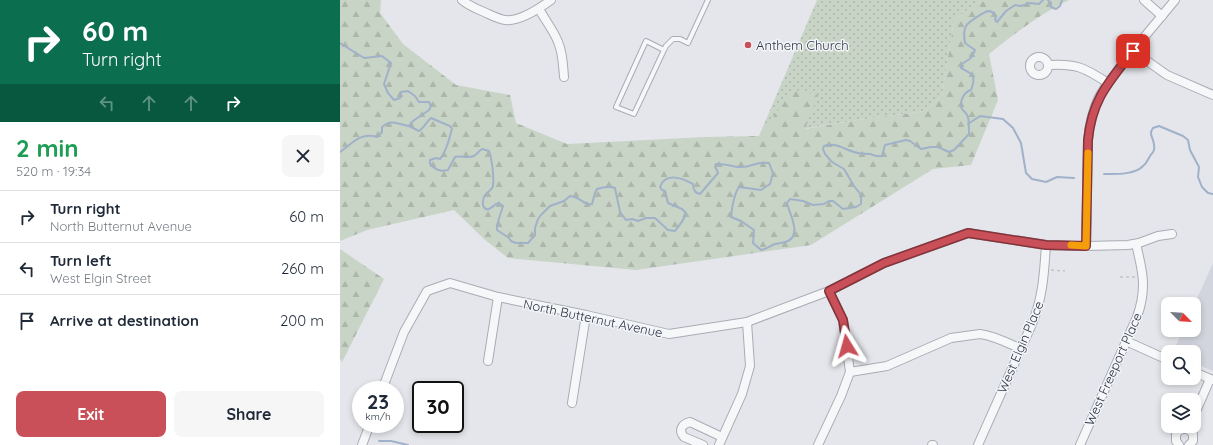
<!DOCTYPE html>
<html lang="en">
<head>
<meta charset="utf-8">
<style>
  :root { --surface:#fff; --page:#f6f6f7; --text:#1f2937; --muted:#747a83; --line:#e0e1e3; --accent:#c94f59 }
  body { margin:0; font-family:Quicksand,sans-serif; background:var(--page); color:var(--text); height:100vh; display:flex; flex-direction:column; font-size:15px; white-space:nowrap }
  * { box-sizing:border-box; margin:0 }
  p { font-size:13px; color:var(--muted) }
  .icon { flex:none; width:22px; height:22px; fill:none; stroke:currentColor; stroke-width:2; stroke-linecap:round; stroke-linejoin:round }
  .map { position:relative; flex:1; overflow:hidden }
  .panel { display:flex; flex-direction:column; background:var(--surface); width:340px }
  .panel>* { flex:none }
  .top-card { background:#0b6e4f; color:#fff; overflow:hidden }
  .needle { width:26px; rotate:114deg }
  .fabs { position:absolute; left:821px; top:297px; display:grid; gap:8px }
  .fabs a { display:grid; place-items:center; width:40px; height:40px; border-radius:8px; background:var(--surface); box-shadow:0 2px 6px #0003; font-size:20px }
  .speed { position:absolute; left:12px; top:381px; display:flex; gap:8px; font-size:20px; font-weight:700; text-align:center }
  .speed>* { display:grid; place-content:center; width:52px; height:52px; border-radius:50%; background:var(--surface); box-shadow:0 2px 6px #0003; line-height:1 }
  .speed small { font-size:10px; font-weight:400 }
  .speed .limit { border:2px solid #111; border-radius:6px; background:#fff; color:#111 }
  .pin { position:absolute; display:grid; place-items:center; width:34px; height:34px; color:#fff; margin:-17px; border-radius:8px; box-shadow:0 2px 6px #0006 }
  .me { position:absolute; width:44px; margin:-22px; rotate:352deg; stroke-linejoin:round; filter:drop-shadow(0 0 3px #0008) }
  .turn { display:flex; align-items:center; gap:14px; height:84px; padding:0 16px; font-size:18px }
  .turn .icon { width:52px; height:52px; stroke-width:2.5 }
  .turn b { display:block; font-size:28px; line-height:34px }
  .lanes { display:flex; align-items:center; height:38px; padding:0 16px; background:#0003; justify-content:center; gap:20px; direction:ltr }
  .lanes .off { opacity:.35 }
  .round { display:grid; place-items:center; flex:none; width:42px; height:42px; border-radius:8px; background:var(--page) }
  .head { display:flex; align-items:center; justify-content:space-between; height:68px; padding:0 16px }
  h1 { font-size:24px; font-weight:700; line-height:30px; color:#1e9e55 }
  .action { display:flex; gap:8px; margin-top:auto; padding:8px 16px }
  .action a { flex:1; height:46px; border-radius:8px; background:var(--accent); color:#fff; font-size:16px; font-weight:700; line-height:46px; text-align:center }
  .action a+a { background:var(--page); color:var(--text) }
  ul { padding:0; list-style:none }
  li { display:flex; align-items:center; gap:12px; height:52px; padding:0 16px; border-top:1px solid var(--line) }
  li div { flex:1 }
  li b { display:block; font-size:15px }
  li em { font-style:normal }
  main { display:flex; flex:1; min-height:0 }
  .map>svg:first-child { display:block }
  .built { fill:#d2d5dd }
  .grass { fill:url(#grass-dots) }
  .forest { fill:url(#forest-firs) }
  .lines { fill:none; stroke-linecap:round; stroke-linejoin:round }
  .stream { stroke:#a0b1c9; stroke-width:2 }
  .service-casing { stroke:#a9acb5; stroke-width:6 }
  .minor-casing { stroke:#a9acb5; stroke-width:10 }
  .path { stroke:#c1c4ca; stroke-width:1.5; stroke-dasharray:3 3; stroke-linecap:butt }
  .service { stroke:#f6f7f9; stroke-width:4 }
  .minor { stroke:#f6f7f9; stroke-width:8 }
  .route-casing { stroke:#83333a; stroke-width:10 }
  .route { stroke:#c94f59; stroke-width:7 }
  .slow { stroke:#f59e0b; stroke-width:7 }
  .poi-dot { fill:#c94f59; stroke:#f3f5f8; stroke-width:1.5 }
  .labels { text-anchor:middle; stroke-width:3; stroke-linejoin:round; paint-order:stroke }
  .poi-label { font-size:13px; fill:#2c3243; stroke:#f3f5f8; text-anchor:start }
  .street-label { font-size:13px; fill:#2c3243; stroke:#f3f5f8 }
</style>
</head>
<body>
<main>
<section class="panel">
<div class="top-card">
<div class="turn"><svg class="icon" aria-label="right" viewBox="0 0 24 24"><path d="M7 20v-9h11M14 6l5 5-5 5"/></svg><div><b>60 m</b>Turn right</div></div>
<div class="lanes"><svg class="icon off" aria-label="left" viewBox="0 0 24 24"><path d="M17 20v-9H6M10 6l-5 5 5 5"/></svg><svg class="icon off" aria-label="ahead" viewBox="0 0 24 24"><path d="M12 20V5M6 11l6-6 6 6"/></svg><svg class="icon off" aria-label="ahead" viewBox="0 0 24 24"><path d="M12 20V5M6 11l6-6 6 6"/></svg><svg class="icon" aria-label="right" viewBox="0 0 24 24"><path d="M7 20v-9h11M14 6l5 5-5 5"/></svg></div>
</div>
<div class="head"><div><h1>2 min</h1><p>520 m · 19:34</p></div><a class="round"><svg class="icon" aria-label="close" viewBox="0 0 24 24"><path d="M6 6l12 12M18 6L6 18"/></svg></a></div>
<ul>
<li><svg class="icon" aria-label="right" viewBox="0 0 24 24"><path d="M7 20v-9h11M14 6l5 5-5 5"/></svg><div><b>Turn right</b><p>North Butternut Avenue</p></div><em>60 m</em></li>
<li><svg class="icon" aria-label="left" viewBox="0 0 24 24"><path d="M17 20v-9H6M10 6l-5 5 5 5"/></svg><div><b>Turn left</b><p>West Elgin Street</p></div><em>260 m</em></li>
<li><svg class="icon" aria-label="arrive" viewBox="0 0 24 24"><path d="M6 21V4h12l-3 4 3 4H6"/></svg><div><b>Arrive at destination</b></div><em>200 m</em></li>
</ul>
<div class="action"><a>Exit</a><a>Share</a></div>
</section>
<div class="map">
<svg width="873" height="445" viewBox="0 0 873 445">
  <defs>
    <pattern id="grass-dots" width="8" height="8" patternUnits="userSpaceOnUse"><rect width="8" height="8" fill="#c8d4c5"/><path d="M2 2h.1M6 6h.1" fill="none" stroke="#acb6aa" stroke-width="1.8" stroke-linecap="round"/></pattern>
    <pattern id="forest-firs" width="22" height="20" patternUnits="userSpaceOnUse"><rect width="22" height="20" fill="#c8d4c5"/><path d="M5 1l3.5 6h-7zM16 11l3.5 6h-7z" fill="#acb6aa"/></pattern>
  </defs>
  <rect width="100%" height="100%" fill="#e4e6eb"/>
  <polygon class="built" points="873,263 873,371 854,363 854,352 833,352 843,330 854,330 854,305"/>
  <polygon class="grass" points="477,0 641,0 614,20 602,95 586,111 518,120 419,136"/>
  <g class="forest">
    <path d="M 0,0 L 41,0 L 40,13 L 63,44 L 116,85 L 170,95 L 176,123 L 227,144 L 366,137 L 419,136 L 453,90 L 478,95 L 465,129 L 518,120 L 586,111 L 602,95 L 614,20 L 641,0 L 729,0 C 700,14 674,34 649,54 L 658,100 L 631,165 L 593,169 L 471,245 L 296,270 L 168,258 L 144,239 L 114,210 L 27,230 L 0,241 Z"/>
    <polygon points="0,249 44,279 2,362 0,359"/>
  </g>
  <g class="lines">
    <g class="stream">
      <polyline points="708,0 711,3 711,7 716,9 720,6 722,0"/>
      <path d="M 0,43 L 24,58 L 42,56 L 51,63 L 44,84 L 48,93 L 54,100 L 60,98 L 61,92 L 68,91 L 75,96 L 79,102 L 89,102 L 91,106 L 89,110 L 73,121 L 69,126 C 58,125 53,118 42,127 L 42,132 L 37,137 C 20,132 13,143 0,152"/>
      <polyline points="628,124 640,116 663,119 673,128 681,143 686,173 692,179 706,182 717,177 734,178"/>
      <path d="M 69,126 L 79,131 C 84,128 86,122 91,118 L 105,124 L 110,126 L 112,129 C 109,139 107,151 100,159 L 96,158 L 90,160 L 90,164 C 96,170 100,172 108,170 L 115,157 C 121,155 127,159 134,156 C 137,154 139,151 142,149 L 149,151 C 152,159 154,177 153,186 C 152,191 148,191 145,195 C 143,198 141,207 146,209 C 150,211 155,203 159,203 L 163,206 L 157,225 L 157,230 L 169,238 L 171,241 L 176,243 L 188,243 L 195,235 L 195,228 L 198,219 L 201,215 L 210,206 L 224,201 L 230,196 C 241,197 244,206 252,204 L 255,193 L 257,189 C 263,187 269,186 275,188 L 280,212 L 286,220 L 292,219 L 298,221 L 306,218 L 315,218 L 328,230 L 335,231 C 339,225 346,219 345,212 L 342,209 L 328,203 L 325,191 L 322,190 L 320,187 C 325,172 342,178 353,184 C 353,189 354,193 360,194 L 378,173 L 375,166 L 376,164 C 384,163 393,167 401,167 C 413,167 416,161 429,163 L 433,173 L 430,184 L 421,190 L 399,187 C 394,194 392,208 391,217 L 401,221 L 414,230 L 413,243 L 421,250 C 426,249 430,246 435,244 C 439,243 444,243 448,241 C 462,234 449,213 447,203 L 450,199 L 463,201 L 473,205 L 484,204 L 489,201 L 493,201 L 503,209 L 516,207 L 521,204 L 521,195 L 514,186 L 504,169 L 492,162 L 485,154 L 483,149 L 484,146 C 495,142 504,149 514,152 C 520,154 524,154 530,154 C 534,155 537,157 542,156 L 545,145 L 566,140 L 570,141 L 581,149 L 591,147 L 598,147 L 609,152 L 614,150 L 629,134 C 629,128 629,122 628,117 C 627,113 624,112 622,109 C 619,101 624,92 631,90 C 637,75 632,74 621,68 L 622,64 L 631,58 L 635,50 L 625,43 C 624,37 623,31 626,26 C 628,22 644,12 648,11 C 652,11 654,13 656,16 L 655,20 L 657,22 L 666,11 L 675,5 L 681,6 L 690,3 L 699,4 L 703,0"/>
      <path d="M 764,174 C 775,174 795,175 803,166 C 807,163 808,159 810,156 C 813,152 815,151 814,145 C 814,138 808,135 813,128 L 819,126 L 843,136 L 848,140 L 850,150 L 859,167 L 858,177 L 862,187 L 868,193 L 873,194"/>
      <polyline points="39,441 51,441 68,445"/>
    </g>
    <defs>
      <polyline id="service" points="324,50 294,114 276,107 306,41 324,50 326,46 333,39 340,39 348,43 368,0"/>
      <g id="minor">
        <path d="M 122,0 C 129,6 137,9 144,12 C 151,15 158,19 165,20 C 180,22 200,8 211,0"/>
        <polyline points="804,0 822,16"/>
        <path d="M 199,9 C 205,20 214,31 218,42 C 223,53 223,66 224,77"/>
        <polyline points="793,51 827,75 873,95"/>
        <circle cx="699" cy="66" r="9"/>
        <path d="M 708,65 C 736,63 745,68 768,83"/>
        <path d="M 746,246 L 748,141 C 749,126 752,113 758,99 C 764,87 773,77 781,66 C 798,44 817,22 835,0"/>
        <polyline points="786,341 828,360"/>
        <polyline points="148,361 158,297"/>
        <path d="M 510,372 L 547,366 L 611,338 L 640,334 C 655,336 668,343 681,349"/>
        <polyline points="854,372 873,380"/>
        <polyline points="42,390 64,332 87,291 110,283 158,297 246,315 329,334 407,322 489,291 544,263 628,233 706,245 746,246 788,245 799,243 818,236 832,234"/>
        <polyline points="232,403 246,315"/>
        <polyline points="854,416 870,379"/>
        <polyline points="22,445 30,424"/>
        <path d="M 363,445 L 344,437 C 338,430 342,424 350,422 L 382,437"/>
        <polyline points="379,445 402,394 410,366 407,322"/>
        <polyline points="478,445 501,396 510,372 503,320 489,291"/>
        <polyline points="592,445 593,445"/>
        <path d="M 638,445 L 692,324 C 703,297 704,274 706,245"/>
        <path d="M 740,445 L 797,317 C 807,289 803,272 796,244"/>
        <path d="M 839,445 L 836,441 L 836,434 C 841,427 848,427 853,434 L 853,441 L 849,445"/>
      </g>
    </defs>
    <use href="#service" class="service-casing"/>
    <use href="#minor" class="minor-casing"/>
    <g class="path">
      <polyline points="711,270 725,271"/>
      <polyline points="780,277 795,277"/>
    </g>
    <use href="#service" class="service"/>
    <use href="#minor" class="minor"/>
  </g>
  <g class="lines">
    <defs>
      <path id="route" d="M 507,346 L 503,320 L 489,291 L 544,263 L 628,233 L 706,245 L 746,246 L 748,140 C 752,99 769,82 793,51"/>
    </defs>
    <use href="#route" class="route-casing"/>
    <use href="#route" class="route"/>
    <polyline class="slow" points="731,245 746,246 748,153"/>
  </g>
  <circle class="poi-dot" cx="408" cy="45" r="4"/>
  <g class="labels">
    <g class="poi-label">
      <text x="416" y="50">Anthem Church</text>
    </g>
    <g class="street-label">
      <text transform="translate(253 318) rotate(12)" y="5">North Butternut Avenue</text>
      <text transform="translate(680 347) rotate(-67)" y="5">West Elgin Place</text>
      <text transform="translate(773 369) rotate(-66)" y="5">West Freeport Place</text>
    </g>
  </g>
</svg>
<div class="fabs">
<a><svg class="needle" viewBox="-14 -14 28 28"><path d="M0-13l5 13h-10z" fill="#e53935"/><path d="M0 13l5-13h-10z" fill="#747a83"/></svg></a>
<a><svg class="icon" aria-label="search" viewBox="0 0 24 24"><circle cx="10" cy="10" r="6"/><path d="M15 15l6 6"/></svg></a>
<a><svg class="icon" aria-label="layers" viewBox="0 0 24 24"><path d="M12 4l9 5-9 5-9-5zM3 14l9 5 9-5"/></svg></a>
</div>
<div class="speed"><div>23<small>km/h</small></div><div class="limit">30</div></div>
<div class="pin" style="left:793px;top:51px;background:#d93025"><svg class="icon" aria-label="arrive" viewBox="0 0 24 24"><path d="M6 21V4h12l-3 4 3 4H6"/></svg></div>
<svg class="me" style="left:507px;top:346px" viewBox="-20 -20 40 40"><path d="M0-17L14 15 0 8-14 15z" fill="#c94f59" stroke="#fff" stroke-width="4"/></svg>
</div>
</main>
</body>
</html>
